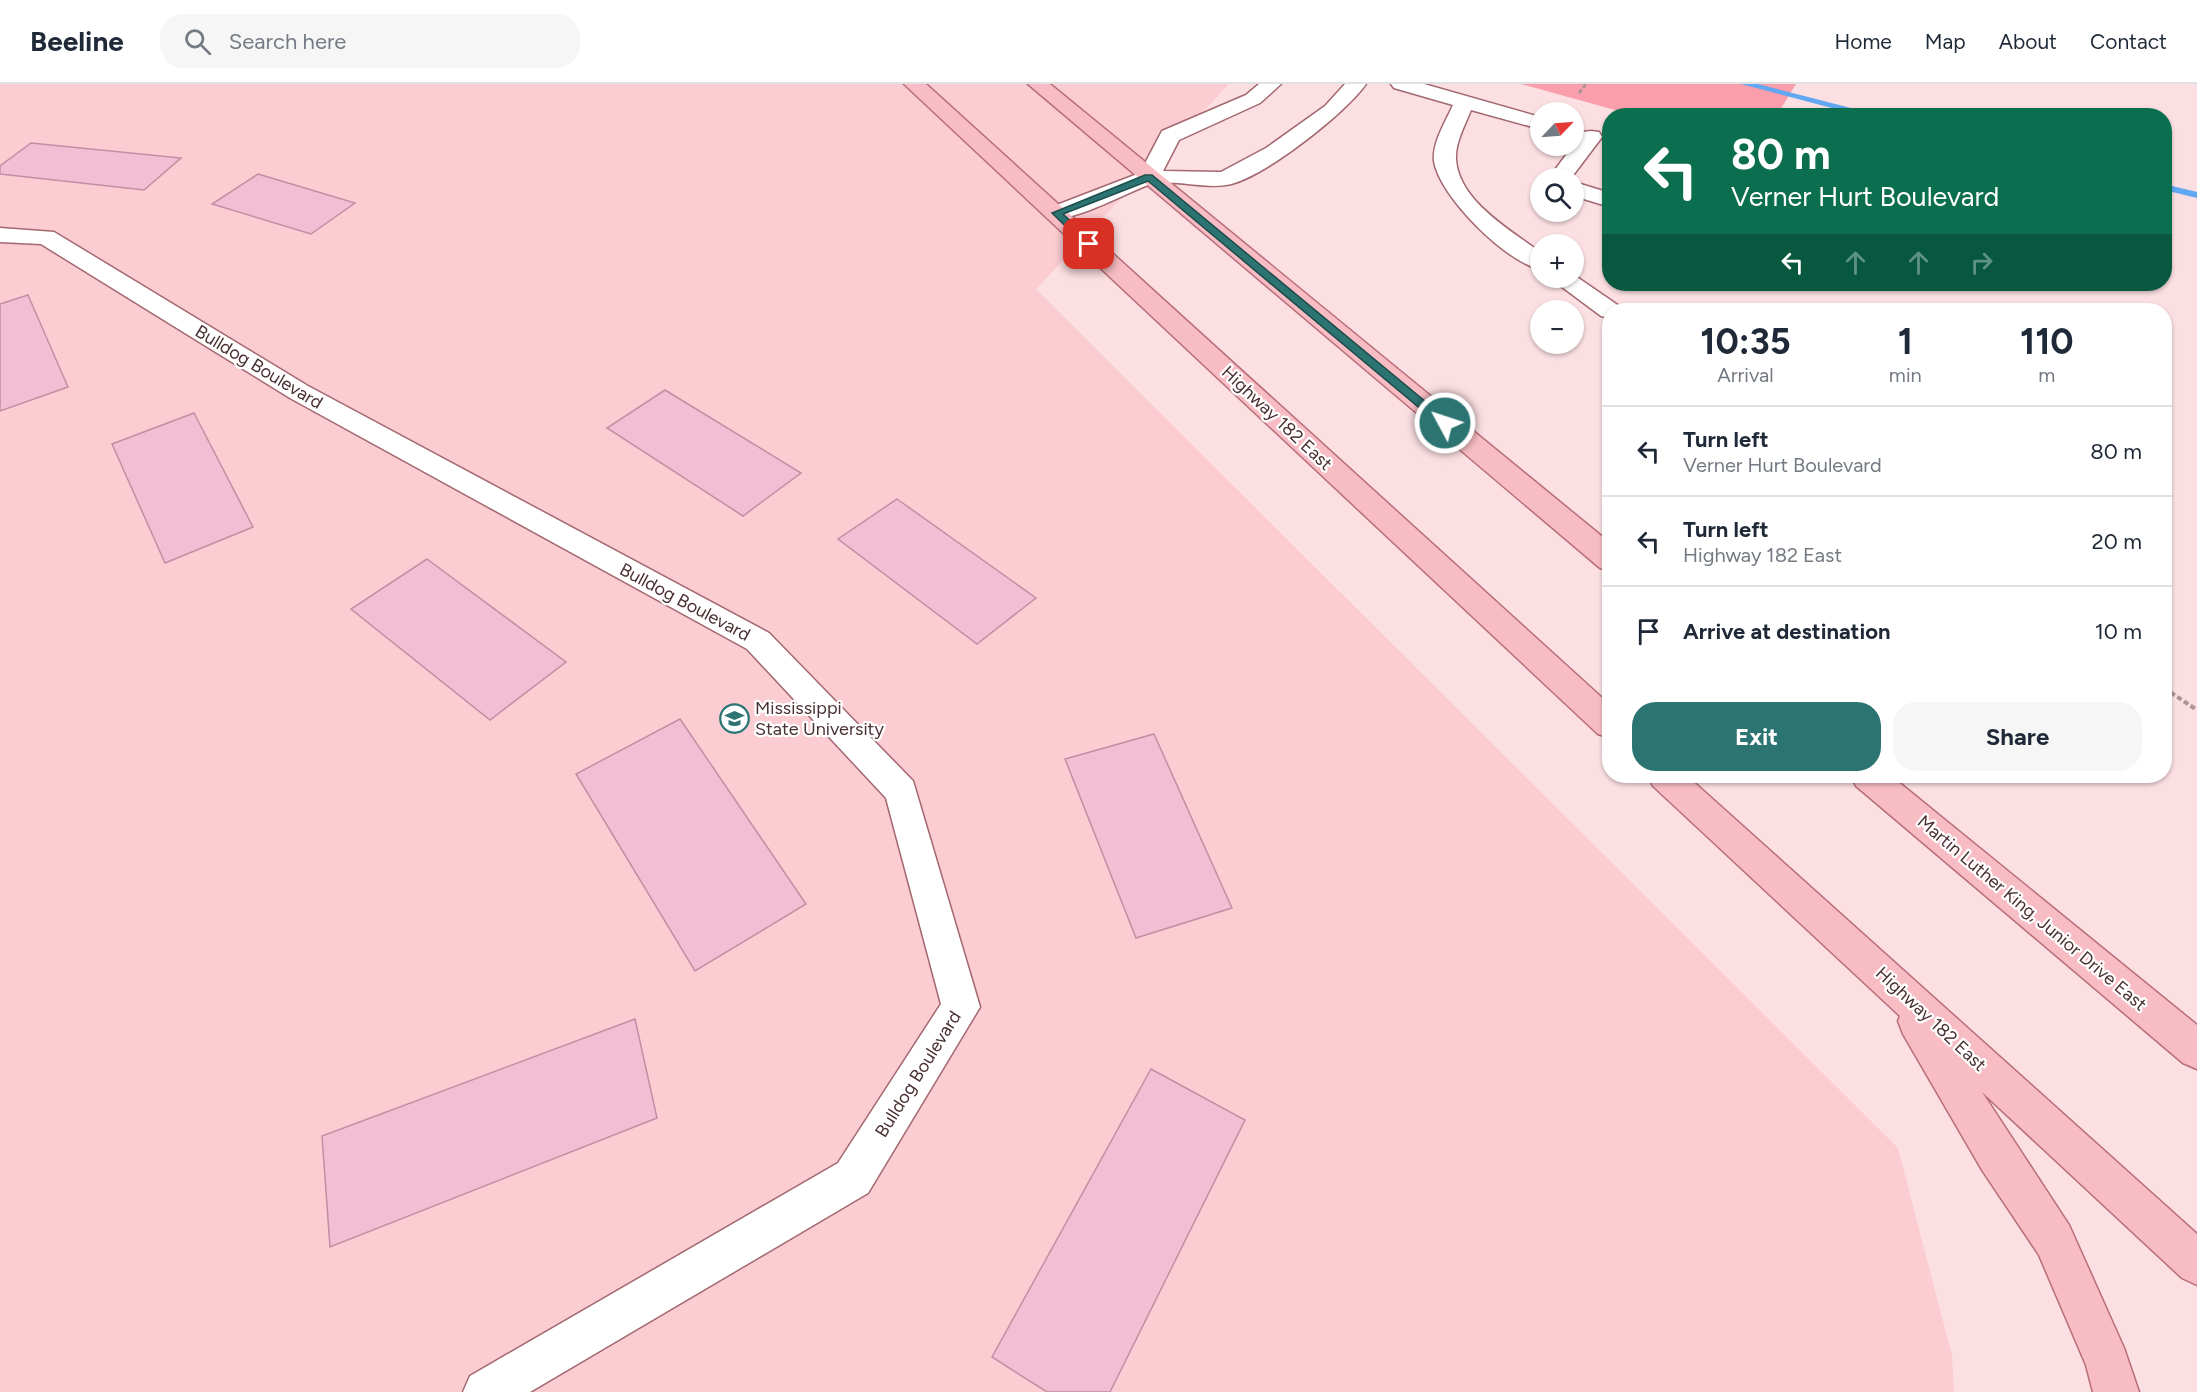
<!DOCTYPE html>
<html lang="en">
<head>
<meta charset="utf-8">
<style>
  :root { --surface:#fff; --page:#f6f6f7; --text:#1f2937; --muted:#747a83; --line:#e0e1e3; --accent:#2b7472 }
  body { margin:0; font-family:Figtree,sans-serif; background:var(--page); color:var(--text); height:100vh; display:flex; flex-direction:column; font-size:22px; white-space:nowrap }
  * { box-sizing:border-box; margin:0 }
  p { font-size:20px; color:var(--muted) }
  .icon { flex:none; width:33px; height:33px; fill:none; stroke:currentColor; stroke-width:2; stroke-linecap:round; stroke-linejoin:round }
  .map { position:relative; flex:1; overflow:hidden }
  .sheet { position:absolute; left:1602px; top:219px; width:570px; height:480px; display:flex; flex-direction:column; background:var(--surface); border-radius:24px; box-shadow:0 2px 4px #0004 }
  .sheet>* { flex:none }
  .top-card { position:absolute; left:1602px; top:24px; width:570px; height:183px; border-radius:24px; box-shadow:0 2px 4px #0004; background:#0b6e4f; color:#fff; overflow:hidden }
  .needle { width:39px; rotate:65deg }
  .fabs { position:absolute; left:1530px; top:18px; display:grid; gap:12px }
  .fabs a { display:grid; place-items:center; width:54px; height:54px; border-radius:50%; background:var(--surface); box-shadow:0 2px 4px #0004; font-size:30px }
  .pin { position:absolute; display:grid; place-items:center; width:51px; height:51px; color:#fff; margin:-26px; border-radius:12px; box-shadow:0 3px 9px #0006 }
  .me { position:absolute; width:66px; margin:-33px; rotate:310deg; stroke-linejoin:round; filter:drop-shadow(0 0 4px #0008) }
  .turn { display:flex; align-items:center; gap:21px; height:126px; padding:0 30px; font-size:27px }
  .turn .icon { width:78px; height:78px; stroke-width:2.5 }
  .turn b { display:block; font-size:42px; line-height:51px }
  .lanes { display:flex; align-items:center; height:57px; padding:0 30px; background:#0003; justify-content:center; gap:30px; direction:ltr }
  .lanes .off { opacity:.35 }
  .eta { display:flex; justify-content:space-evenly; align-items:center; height:102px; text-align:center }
  .eta b { font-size:36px; font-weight:700; line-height:42px }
  .primary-button { display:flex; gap:12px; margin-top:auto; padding:12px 30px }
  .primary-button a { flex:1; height:69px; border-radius:24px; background:var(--accent); color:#fff; font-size:24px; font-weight:700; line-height:69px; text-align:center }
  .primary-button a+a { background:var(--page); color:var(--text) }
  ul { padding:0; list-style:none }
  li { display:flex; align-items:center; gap:18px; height:90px; padding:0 30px; border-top:2px solid var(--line) }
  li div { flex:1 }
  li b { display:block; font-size:22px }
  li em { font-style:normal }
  header { display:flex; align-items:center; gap:36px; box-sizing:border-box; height:84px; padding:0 30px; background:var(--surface); border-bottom:2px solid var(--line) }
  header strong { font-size:28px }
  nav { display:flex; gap:33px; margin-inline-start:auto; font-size:21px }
  .search { width:420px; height:54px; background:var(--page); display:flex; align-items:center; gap:15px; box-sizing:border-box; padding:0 21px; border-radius:24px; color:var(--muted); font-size:22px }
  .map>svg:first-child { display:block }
  .built { fill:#fbcdd2 }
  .green { fill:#f99eaa }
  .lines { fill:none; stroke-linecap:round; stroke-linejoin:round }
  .stream { fill:#62a7f1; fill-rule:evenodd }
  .building { fill:#f1bed3; stroke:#c58ca4; stroke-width:1.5 }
  .minor-casing { stroke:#a3686f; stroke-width:3 }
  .major-casing { stroke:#b86e78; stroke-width:3 }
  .path-far1 { stroke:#ae9396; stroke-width:3; stroke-dasharray:4.5 2; stroke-linecap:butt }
  .path { stroke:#ae9396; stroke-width:4; stroke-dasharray:5 3; stroke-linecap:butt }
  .minor { fill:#fff; fill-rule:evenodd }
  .major { fill:#f8bcc4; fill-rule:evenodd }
  .route { fill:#2b7472; stroke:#1c4b4a; stroke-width:1.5 }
  .labels { text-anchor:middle; stroke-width:4.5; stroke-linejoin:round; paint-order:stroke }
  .street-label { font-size:18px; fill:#4a3033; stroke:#fff }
  .poi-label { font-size:18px; fill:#4a3033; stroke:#fff; text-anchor:start }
</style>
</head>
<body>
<header>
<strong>Beeline</strong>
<div class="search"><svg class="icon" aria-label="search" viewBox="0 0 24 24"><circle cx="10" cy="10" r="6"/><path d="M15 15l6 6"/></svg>Search here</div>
<nav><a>Home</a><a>Map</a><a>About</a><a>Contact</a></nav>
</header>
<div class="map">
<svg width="2197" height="1308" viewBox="0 0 2197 1308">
  <rect width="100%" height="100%" fill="#fbdfe2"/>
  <polygon class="built" points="0,0 1229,0 1036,205 1898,1064 1952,1272 1954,1308 0,1308"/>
  <polygon class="green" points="1521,0 1796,0 1777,31 1633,31"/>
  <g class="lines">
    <g class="stream">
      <polygon points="1741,0 1758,0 1882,32 1862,32"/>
      <polygon points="2164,100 2197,108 2197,114 2164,106"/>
    </g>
  </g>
  <g class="building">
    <polygon points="31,59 181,74 144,106 0,90 0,82"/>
    <polygon points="258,90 355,119 311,150 212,120"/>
    <polygon points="28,211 68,303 0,327 0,220"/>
    <polygon points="665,306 801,389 743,432 607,344"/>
    <polygon points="194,329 253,443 165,479 112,360"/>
    <polygon points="897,415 1036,514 977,560 838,455"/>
    <polygon points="427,475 566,578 490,636 351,525"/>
    <polygon points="680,635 806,820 695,887 576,690"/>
    <polygon points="1154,650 1232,824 1136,854 1065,675"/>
    <polygon points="635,935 657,1034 330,1163 322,1052"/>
    <polygon points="1151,985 1245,1036 1110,1308 1047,1308 992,1273"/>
  </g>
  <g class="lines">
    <defs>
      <g id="minor">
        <path d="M 1259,0 L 1281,0 L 1260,19 L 1179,56 L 1163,87 L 1221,88 L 1266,64 L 1325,22 L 1345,0 L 1366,0 C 1347,28 1260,97 1226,101 C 1203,105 1169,94 1148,101 C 1124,110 1072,139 1049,134 L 1046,129 L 1049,124 L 1140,89 L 1162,47 L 1246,11 Z"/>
        <path d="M 1391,0 L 1424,0 L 1540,33 L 1540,45 L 1471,26 C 1465,41 1455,59 1456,75 C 1458,116 1510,146 1540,168 L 1540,185 C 1507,179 1439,112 1434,77 C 1432,59 1446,37 1453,21 L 1394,4 Z"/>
        <polygon points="1591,47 1599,48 1602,53 1571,94 1549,94 1583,48"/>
        <polygon points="1574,98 1610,109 1610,123 1574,112"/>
        <polygon points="0,144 54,148 308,302 769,549 913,697 980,923 868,1109 530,1308 463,1308 470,1292 838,1079 941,920 886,714 747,565 290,314 41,160 0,158"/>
        <polygon points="1574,191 1619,222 1622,226 1610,226 1610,234 1601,232 1550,194 1574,194"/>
      </g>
      <g id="major">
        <polygon points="904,0 926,0 1610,621 1610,654 1598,650"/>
        <polygon points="1028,0 1050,0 1610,459 1610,487 1600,484"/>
        <polygon points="1648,692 1687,692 2197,1150 2197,1201 2182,1194 1982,1008 2069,1141 2124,1264 2139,1308 2093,1308 2086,1281 2039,1171 1982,1086 1903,950 1898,937 1900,932 1653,702"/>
        <polygon points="1851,692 1891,692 2197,941 2197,985 2183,979 1856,702"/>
      </g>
    </defs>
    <use href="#minor" class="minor-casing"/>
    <use href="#major" class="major-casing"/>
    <polyline class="path-far1" points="1579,9 1586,0"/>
    <polyline class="path" points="2164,604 2197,626"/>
    <use href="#minor" class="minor"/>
    <use href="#major" class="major"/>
  </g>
  <polygon class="route" points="1145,91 1152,91 1449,337 1449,342 1441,342 1148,97 1063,130 1093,158 1093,162 1086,162 1052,129"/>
  <defs>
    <symbol id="university-ring" viewBox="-11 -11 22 22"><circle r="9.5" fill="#fff" stroke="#2b7472" stroke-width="1.5"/><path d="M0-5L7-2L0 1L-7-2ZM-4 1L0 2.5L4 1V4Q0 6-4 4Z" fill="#2b7472"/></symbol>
  </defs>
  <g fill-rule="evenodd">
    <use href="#university-ring" x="718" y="618" width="33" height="33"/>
  </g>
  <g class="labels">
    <g class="street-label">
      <text transform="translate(259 283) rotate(31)" y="6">Bulldog Boulevard</text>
      <text transform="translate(1277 334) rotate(43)" y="6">Highway 182 East</text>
      <text transform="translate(685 518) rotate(28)" y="6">Bulldog Boulevard</text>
      <text transform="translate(2032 829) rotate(40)" y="6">Martin Luther King, Junior Drive East</text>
      <text transform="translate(1931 935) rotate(43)" y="6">Highway 182 East</text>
      <text transform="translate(918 990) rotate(-58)" y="6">Bulldog Boulevard</text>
    </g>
    <g class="poi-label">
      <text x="755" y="630">Mississippi<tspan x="755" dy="21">State University</tspan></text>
    </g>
  </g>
</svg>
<div class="fabs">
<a><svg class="needle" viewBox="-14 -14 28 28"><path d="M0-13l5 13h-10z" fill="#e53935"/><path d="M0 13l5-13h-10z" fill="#747a83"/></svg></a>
<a><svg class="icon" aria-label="search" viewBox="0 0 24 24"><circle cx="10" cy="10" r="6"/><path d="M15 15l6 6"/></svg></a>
<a>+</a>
<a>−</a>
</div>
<div class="pin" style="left:1089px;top:160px;background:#d93025"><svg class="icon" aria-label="arrive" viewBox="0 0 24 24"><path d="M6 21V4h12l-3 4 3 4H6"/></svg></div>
<svg class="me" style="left:1445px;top:339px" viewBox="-20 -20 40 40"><circle r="17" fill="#2b7472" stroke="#fff" stroke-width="3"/><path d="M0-11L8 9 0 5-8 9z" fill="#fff"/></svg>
<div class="top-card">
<div class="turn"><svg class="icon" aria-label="left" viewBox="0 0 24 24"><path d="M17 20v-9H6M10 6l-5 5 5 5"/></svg><div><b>80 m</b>Verner Hurt Boulevard</div></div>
<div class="lanes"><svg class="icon" aria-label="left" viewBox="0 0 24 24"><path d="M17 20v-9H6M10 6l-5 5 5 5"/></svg><svg class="icon off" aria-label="ahead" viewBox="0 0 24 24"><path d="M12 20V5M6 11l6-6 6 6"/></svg><svg class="icon off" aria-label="ahead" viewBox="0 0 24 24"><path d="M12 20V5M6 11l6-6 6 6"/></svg><svg class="icon off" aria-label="right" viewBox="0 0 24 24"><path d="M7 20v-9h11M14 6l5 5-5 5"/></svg></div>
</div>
<section class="sheet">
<div class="eta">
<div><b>10:35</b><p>Arrival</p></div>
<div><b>1</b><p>min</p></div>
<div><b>110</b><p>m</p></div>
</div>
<ul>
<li><svg class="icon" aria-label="left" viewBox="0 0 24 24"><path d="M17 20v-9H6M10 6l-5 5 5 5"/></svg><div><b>Turn left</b><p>Verner Hurt Boulevard</p></div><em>80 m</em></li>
<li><svg class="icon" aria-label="left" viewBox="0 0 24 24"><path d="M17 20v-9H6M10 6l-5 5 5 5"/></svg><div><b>Turn left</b><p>Highway 182 East</p></div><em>20 m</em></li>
<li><svg class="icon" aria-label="arrive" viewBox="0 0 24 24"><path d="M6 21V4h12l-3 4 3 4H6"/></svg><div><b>Arrive at destination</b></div><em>10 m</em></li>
</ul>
<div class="primary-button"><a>Exit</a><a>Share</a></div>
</section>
</div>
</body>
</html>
